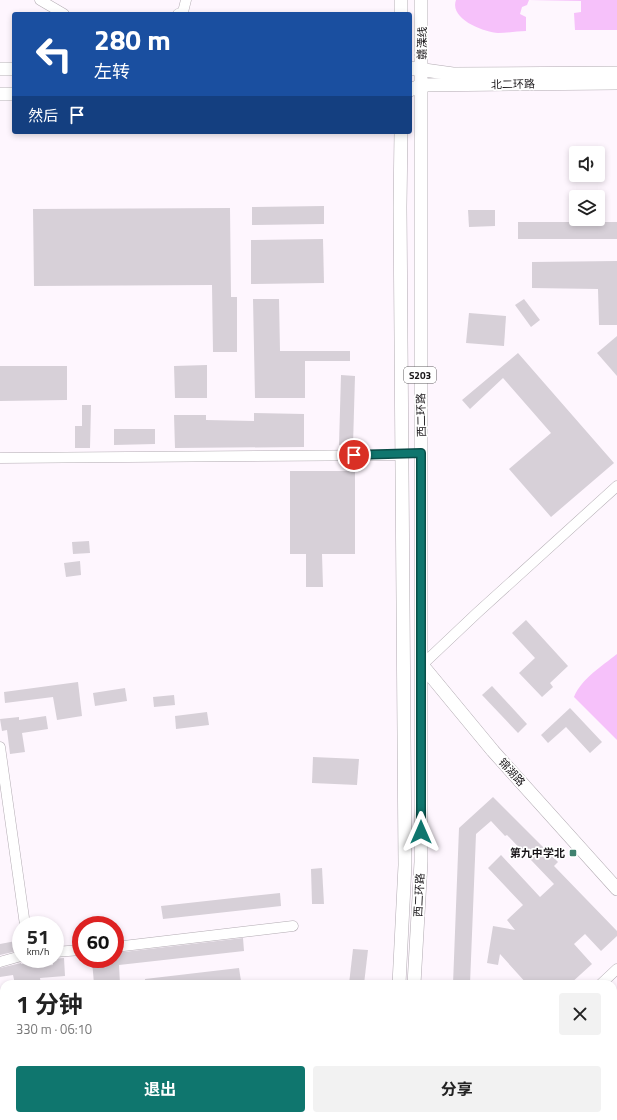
<!DOCTYPE html>
<html lang="zh">
<head>
<meta charset="utf-8">
<style>
  :root { --surface:#fff; --page:#f2f2f2; --text:#222; --muted:#767676; --accent:#0f766e }
  body { margin:0; font-family:"Titillium Web","Noto Sans SC",sans-serif; background:var(--page); color:var(--text); height:100vh; display:flex; flex-direction:column; font-size:15px; white-space:nowrap }
  * { box-sizing:border-box; margin:0 }
  p { font-size:13px; color:var(--muted) }
  .icon { flex:none; width:22px; height:22px; fill:none; stroke:currentColor; stroke-width:2; stroke-linecap:round; stroke-linejoin:round }
  .map { position:relative; flex:1; overflow:hidden }
  .drawer { position:absolute; left:0px; top:980px; width:617px; height:140px; display:flex; flex-direction:column; background:var(--surface); border-radius:12px 12px 0 0; box-shadow:0 2px 6px #0003 }
  .drawer>* { flex:none }
  .hud { position:absolute; left:12px; top:12px; width:400px; height:122px; border-radius:4px; box-shadow:0 2px 6px #0003; background:#1a4fa0; color:#fff; overflow:hidden }
  .fabs { position:absolute; left:569px; top:146px; display:grid; gap:8px }
  .fabs a { display:grid; place-items:center; width:36px; height:36px; border-radius:4px; background:var(--surface); box-shadow:0 2px 6px #0003; font-size:20px }
  .speed { position:absolute; left:12px; top:916px; display:flex; gap:8px; font-size:20px; font-weight:700; text-align:center }
  .speed>* { display:grid; place-content:center; width:52px; height:52px; border-radius:50%; background:var(--surface); box-shadow:0 2px 6px #0003; line-height:1 }
  .speed small { font-size:10px; font-weight:400 }
  .speed .limit { border:6px solid #d22; background:#fff; color:#111 }
  .pin { position:absolute; display:grid; place-items:center; width:34px; height:34px; color:#fff; margin:-17px; border:2px solid #fff; border-radius:50%; box-shadow:0 1px 4px #0007 }
  .me { position:absolute; width:44px; margin:-22px; rotate:0deg; stroke-linejoin:round; filter:drop-shadow(0 0 3px #0008) }
  .turn { display:flex; align-items:center; gap:14px; height:84px; padding:0 16px; font-size:18px }
  .turn .icon { width:52px; height:52px; stroke-width:2.5 }
  .turn b { display:block; font-size:28px; line-height:34px }
  .then { display:flex; align-items:center; height:38px; padding:0 16px; background:#0003; gap:8px; font-size:15px }
  .round { display:grid; place-items:center; flex:none; width:42px; height:42px; border-radius:4px; background:var(--page) }
  .summary { display:flex; align-items:center; justify-content:space-between; height:68px; padding:0 16px }
  h1 { font-size:24px; font-weight:700; line-height:30px }
  .primary-button { display:flex; gap:8px; margin-top:auto; padding:8px 16px }
  .primary-button a { flex:1; height:46px; border-radius:4px; background:var(--accent); color:#fff; font-size:16px; font-weight:700; line-height:46px; text-align:center }
  .primary-button a+a { background:var(--page); color:var(--text) }
  .map>svg:first-child { display:block }
  .water { fill:#f6c1fa }
  .building { fill:#d7d0d8 }
  .lines { fill:none; stroke-linecap:round; stroke-linejoin:round }
  .minor-casing { stroke:#b2abb2; stroke-width:11 }
  .major-casing { stroke:#b2abb2; stroke-width:14 }
  .minor { stroke:#fff; stroke-width:10 }
  .major { stroke:#fff; stroke-width:13 }
  .route-casing { stroke:#0a4d48; stroke-width:10 }
  .route { stroke:#0f766e; stroke-width:7 }
  .poi-dot { fill:#40806f; stroke:#fff; stroke-width:1.5 }
  .labels { text-anchor:middle; stroke-width:3.5; stroke-linejoin:round; paint-order:stroke }
  .shield { fill:#fff; stroke:#5e5c5e; stroke-width:1 }
  .shield-label { font-size:10px; font-weight:bold; fill:#191619 }
  .street-label { font-size:11px; fill:#191619; stroke:#fff }
  .poi-label { font-size:11px; font-weight:bold; fill:#191619; stroke:#fff; text-anchor:end }
</style>
</head>
<body>
<div class="map">
<svg width="617" height="1120" viewBox="0 0 617 1120">
  <rect width="100%" height="100%" fill="#fef6fe"/>
  <g class="water">
    <path d="M 456,0 L 617,0 L 617,30 L 575,30 L 574,13 L 581,12 L 581,1 L 529,0 L 527,5 L 522,7 L 520,14 L 526,17 L 526,31 C 517,31 507,33 498,33 C 484,32 449,19 456,0 Z"/>
    <path d="M 617,654 L 617,740 L 574,697 C 581,679 602,666 617,654 Z"/>
  </g>
  <g class="building">
    <polygon points="324,206 324,224 252,225 252,207"/>
    <polygon points="230,208 231,297 237,297 237,352 213,352 212,285 34,286 33,209"/>
    <polygon points="468,210 495,210 495,226 469,227"/>
    <rect x="518" y="222" width="99" height="17"/>
    <polygon points="323,239 324,283 251,284 251,240"/>
    <polygon points="617,261 617,325 599,325 598,289 532,288 532,262"/>
    <polygon points="253,299 279,299 280,351 350,351 350,361 305,361 305,398 255,398"/>
    <polygon points="524,299 540,320 531,327 515,305"/>
    <polygon points="469,313 506,316 504,346 466,343"/>
    <polygon points="617,336 617,376 597,353"/>
    <polygon points="518,353 614,463 551,517 509,469 551,433 503,378 470,409 462,400"/>
    <polygon points="207,365 207,398 175,398 174,366"/>
    <polygon points="0,366 67,366 67,400 0,401"/>
    <polygon points="341,375 355,376 353,445 339,445"/>
    <polygon points="82,405 91,405 90,448 75,448 75,426 82,426"/>
    <polygon points="254,413 304,414 304,447 175,448 174,415 206,415 206,420 254,421"/>
    <polygon points="114,429 155,429 155,444 114,445"/>
    <polygon points="290,471 355,471 355,554 322,554 323,587 306,587 306,554 290,554"/>
    <polygon points="89,541 90,553 73,554 72,542"/>
    <polygon points="80,561 81,575 66,577 64,563"/>
    <polygon points="526,620 568,666 550,683 553,687 542,697 519,673 535,658 512,633"/>
    <polygon points="78,682 82,716 57,720 53,697 5,703 4,692"/>
    <polygon points="492,686 527,724 518,733 482,695"/>
    <polygon points="125,688 127,701 95,706 93,693"/>
    <polygon points="174,695 175,705 154,707 153,697"/>
    <polygon points="570,708 602,742 590,753 566,727 548,743 541,735"/>
    <polygon points="207,712 209,725 176,729 175,716"/>
    <polygon points="46,716 48,729 22,733 25,752 10,754 7,730 2,731 0,719 19,717 19,720"/>
    <polygon points="313,757 359,759 357,785 312,783"/>
    <polygon points="493,797 558,862 554,866 617,931 617,936 601,951 585,934 574,944 592,964 570,984 527,984 500,954 498,965 487,963 493,926 515,930 507,920 523,905 488,868 501,855 540,897 554,884 507,835 505,836 491,821 476,834 470,984 453,984 459,828"/>
    <polygon points="322,868 324,904 312,904 311,869"/>
    <polygon points="280,893 281,906 163,919 161,906"/>
    <polygon points="243,938 244,951 119,965 120,984 94,984 92,960 115,959 115,953"/>
    <polygon points="21,940 21,950 0,955 0,944"/>
    <polygon points="353,949 368,950 364,984 349,984"/>
    <polygon points="64,958 65,976 40,978 41,984 15,984 13,975 0,977 0,968 21,963 21,964 37,962 37,967 53,965 52,959"/>
    <polygon points="239,968 241,981 215,984 145,984 145,979"/>
  </g>
  <g class="lines">
    <defs>
      <g id="minor">
        <polyline points="40,0 64,14"/>
        <polyline points="178,14 183,12 186,0"/>
        <polyline points="0,458 402,455"/>
        <polyline points="422,665 477,613 617,486"/>
        <polyline points="0,747 25,925"/>
        <polyline points="115,947 293,926"/>
        <polyline points="55,952 81,950"/>
        <polyline points="0,962 21,956"/>
        <polyline points="601,984 617,969"/>
        <polyline points="416,1116 416,1120"/>
        <polyline points="448,1120 453,1116"/>
      </g>
      <g id="major">
        <polyline points="401,0 401,14"/>
        <polyline points="410,68 453,74 617,73"/>
        <polyline points="0,69 14,69"/>
        <polyline points="410,90 422,85 617,83"/>
        <polyline points="0,94 14,94"/>
        <polyline points="422,665 493,751 617,889"/>
        <polyline points="399,984 405,865 400,207 401,132"/>
        <polyline points="414,984 421,862 421,0"/>
        <polyline points="379,1120 380,1116"/>
        <polyline points="393,1120 394,1116"/>
      </g>
    </defs>
    <use href="#minor" class="minor-casing"/>
    <use href="#major" class="major-casing"/>
    <use href="#minor" class="minor"/>
    <use href="#major" class="major"/>
  </g>
  <g class="lines">
    <defs>
      <polyline id="route" points="354,455 421,453 421,832"/>
    </defs>
    <use href="#route" class="route-casing"/>
    <use href="#route" class="route"/>
  </g>
  <rect class="poi-dot" x="569" y="849" width="8" height="8" rx="2"/>
  <g class="labels">
    <rect class="shield" x="404" y="367" width="32" height="16" rx="3"/>
    <g class="shield-label">
      <text x="420" y="379">S203</text>
    </g>
    <g class="street-label">
      <text transform="translate(422 43) rotate(-90)" y="4">赣溧线</text>
      <text transform="translate(513 84) rotate(-1)" y="4">北二环路</text>
      <text transform="translate(421 415) rotate(-91)" y="4">西二环路</text>
      <text transform="translate(512 772) rotate(48)" y="4">锦湖路</text>
      <text transform="translate(419 895) rotate(-87)" y="4">西二环路</text>
    </g>
    <g class="poi-label">
      <text x="565" y="857">第九中学北</text>
    </g>
  </g>
</svg>
<div class="fabs">
<a><svg class="icon" aria-label="sound" viewBox="0 0 24 24"><path d="M4 9h4l5-4v14l-5-4H4zM17 9q2 3 0 6"/></svg></a>
<a><svg class="icon" aria-label="layers" viewBox="0 0 24 24"><path d="M12 4l9 5-9 5-9-5zM3 14l9 5 9-5"/></svg></a>
</div>
<div class="speed"><div>51<small>km/h</small></div><div class="limit">60</div></div>
<div class="pin" style="left:354px;top:455px;background:#d93025"><svg class="icon" aria-label="arrive" viewBox="0 0 24 24"><path d="M6 21V4h12l-3 4 3 4H6"/></svg></div>
<svg class="me" style="left:421px;top:832px" viewBox="-20 -20 40 40"><path d="M0-17L14 15 0 8-14 15z" fill="#0f766e" stroke="#fff" stroke-width="4"/></svg>
<div class="hud">
<div class="turn"><svg class="icon" aria-label="left" viewBox="0 0 24 24"><path d="M17 20v-9H6M10 6l-5 5 5 5"/></svg><div><b>280 m</b>左转</div></div>
<div class="then">然后<svg class="icon" aria-label="arrive" viewBox="0 0 24 24"><path d="M6 21V4h12l-3 4 3 4H6"/></svg></div>
</div>
<section class="drawer">
<div class="summary"><div><h1>1 分钟</h1><p>330 m · 06:10</p></div><a class="round"><svg class="icon" aria-label="close" viewBox="0 0 24 24"><path d="M6 6l12 12M18 6L6 18"/></svg></a></div>
<div class="primary-button"><a>退出</a><a>分享</a></div>
</section>
</div>
</body>
</html>
